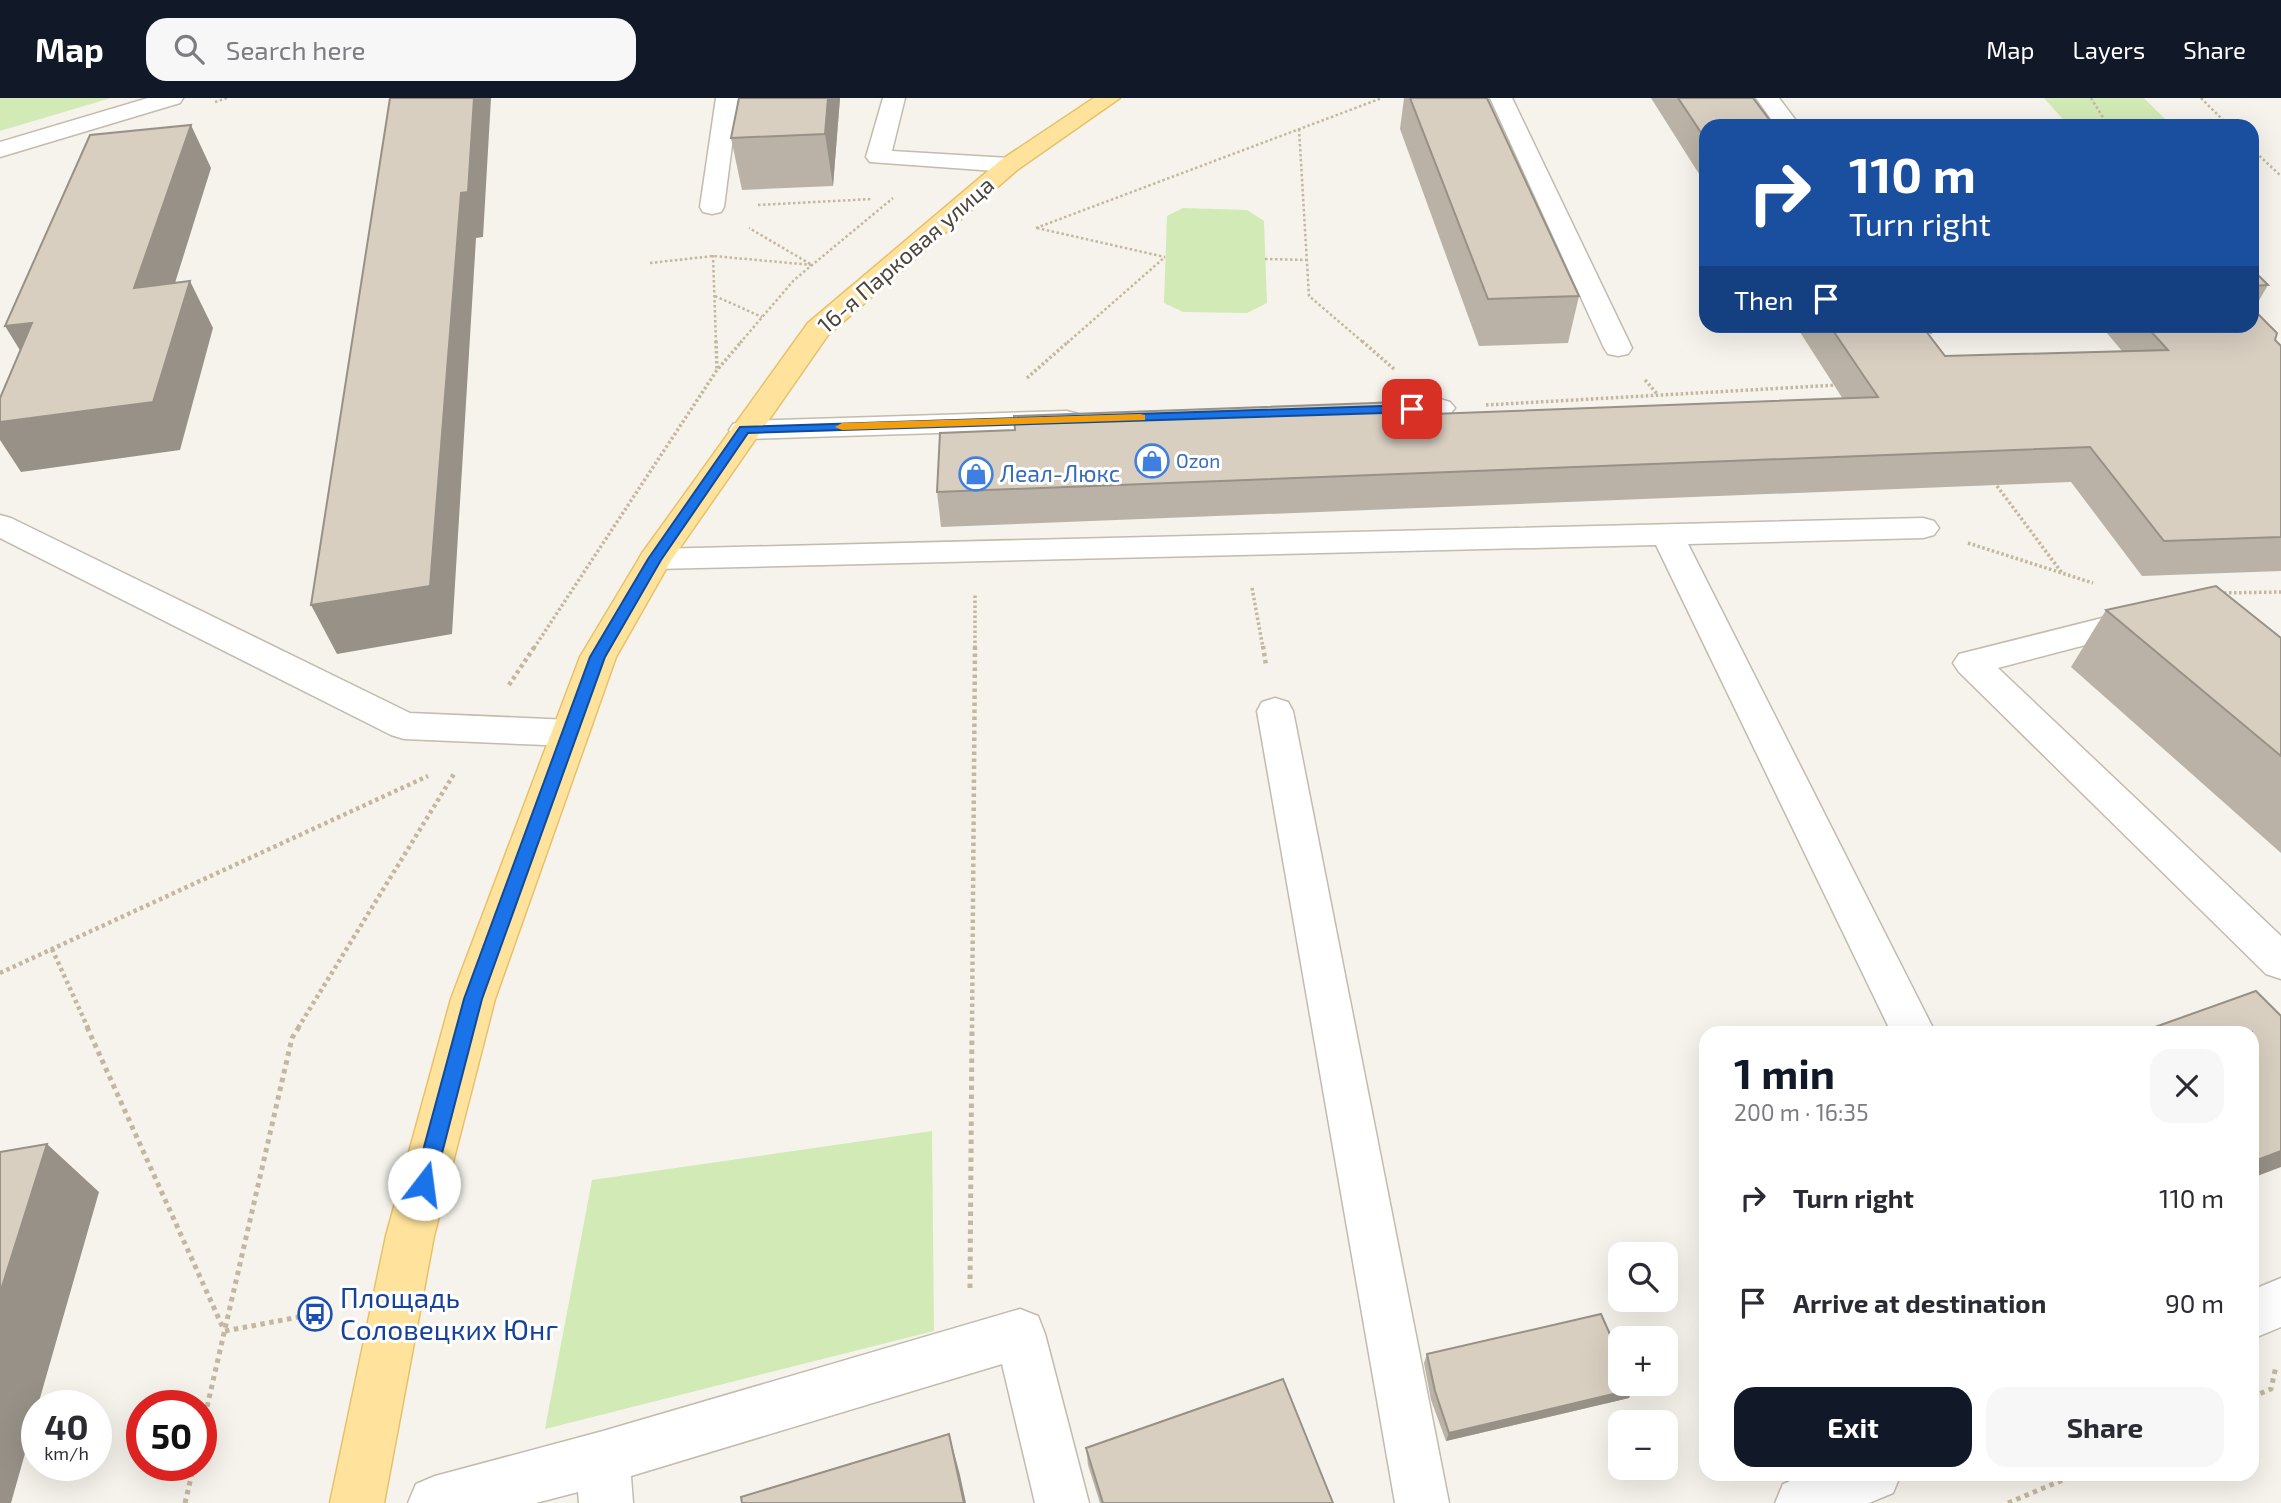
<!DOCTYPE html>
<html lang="en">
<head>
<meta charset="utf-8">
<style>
  :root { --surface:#fff; --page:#f7f7f7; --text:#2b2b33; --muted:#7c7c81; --accent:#111827 }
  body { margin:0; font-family:"Exo 2",sans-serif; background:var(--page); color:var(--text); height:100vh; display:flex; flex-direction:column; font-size:26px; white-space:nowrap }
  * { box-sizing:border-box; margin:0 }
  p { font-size:23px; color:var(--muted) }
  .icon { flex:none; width:38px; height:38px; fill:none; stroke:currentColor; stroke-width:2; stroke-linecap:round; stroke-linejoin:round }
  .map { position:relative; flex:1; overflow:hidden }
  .drawer { position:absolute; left:1699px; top:928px; width:560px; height:455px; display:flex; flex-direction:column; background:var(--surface); border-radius:21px; box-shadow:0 7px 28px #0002 }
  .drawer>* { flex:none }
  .guide { position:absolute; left:1699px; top:21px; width:560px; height:214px; border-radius:21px; box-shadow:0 7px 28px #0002; background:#1a4fa0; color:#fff; overflow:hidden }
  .controls { position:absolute; left:1608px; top:1144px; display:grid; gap:14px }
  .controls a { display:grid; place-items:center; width:70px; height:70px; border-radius:14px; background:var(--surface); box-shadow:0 7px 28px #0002; font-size:35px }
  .speed { position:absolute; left:21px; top:1292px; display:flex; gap:14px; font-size:35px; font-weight:700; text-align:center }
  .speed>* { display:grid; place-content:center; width:91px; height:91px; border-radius:50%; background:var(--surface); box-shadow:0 7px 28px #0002; line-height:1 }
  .speed small { font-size:18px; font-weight:400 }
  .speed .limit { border:10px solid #d22; background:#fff; color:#111 }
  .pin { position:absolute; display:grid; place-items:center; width:60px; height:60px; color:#fff; margin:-30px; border-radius:14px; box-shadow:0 4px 10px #0006 }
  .me { position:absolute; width:77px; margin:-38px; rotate:15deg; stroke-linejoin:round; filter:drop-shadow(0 0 5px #0008) }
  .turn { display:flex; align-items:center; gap:24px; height:147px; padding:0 35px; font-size:32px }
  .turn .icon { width:91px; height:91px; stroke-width:2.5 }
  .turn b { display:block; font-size:49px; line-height:60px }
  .then { display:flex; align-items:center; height:66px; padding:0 35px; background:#0003; gap:14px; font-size:26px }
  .round { display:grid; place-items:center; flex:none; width:74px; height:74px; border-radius:21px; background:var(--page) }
  .overview { display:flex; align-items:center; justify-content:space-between; height:119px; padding:0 35px }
  h1 { font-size:42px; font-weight:700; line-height:52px; color:var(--accent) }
  .button { display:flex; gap:14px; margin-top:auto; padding:14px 35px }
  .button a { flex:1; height:80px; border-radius:21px; background:var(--accent); color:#fff; font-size:28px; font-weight:700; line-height:80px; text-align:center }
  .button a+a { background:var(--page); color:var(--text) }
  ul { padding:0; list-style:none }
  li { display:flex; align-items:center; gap:21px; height:105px; padding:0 35px }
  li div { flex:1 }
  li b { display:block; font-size:26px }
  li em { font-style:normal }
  header { display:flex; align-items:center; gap:42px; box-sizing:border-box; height:98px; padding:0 35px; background:var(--accent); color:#fff }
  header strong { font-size:33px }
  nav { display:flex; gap:38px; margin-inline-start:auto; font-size:24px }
  .search { width:490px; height:63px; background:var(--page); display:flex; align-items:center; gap:18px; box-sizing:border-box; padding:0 24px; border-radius:21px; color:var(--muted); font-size:26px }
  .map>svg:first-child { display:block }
  .green { fill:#d2eab5 }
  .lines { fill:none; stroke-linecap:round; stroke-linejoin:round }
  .minor-casing { stroke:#c2bbae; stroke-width:3 }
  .major-casing { stroke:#e6c16a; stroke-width:3 }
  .path-far3 { stroke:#c4b79f; stroke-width:2.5; stroke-dasharray:2.5 2.5; stroke-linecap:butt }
  .path-far2 { stroke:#c4b79f; stroke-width:3.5; stroke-dasharray:2.5 2.5; stroke-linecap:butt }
  .path-far1 { stroke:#c4b79f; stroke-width:4.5; stroke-dasharray:3.5 3.5; stroke-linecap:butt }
  .path { stroke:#c4b79f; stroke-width:5; stroke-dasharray:4.5 4.5; stroke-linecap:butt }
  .minor { fill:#fff; fill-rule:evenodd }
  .major { fill:#ffe39c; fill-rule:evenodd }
  .wall { fill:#bab2a6 }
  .shaded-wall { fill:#979187 }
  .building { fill:#d8cfc1; stroke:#979187; stroke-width:2 }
  .route { fill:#1a73e8; stroke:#114b97; stroke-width:2 }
  .slow { fill:#f59e0b }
  .labels { text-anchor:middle; stroke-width:6; stroke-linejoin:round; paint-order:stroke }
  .far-shop-label { font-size:19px; fill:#366cbe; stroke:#fff; text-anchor:start }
  .street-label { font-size:23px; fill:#4b4439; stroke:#fff }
  .shop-label { font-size:23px; fill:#366cbe; stroke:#fff; text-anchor:start }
  .near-transit-label { font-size:28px; fill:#164399; stroke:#fff; text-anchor:start }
</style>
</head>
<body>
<header>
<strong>Map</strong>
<div class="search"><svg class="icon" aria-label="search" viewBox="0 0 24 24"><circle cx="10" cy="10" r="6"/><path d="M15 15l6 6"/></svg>Search here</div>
<nav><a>Map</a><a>Layers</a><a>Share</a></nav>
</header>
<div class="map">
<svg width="2281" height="1405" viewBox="0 0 2281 1405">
  <rect width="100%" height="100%" fill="#f6f3ec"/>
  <g class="green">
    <polygon points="0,0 111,0 0,33"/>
    <polygon points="2044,0 2144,0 2172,28 2069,28"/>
    <polygon points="1183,110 1247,112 1264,123 1267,205 1247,215 1183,214 1164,205 1167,118"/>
    <polygon points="932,1033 934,1233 545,1331 592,1082"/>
  </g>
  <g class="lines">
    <defs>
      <g id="minor">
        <polygon points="148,0 183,0 180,5 0,59 0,44"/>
        <polygon points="716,0 738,0 724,109 721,114 712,116 703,114 700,109"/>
        <polygon points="883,0 905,0 892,53 1009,60 1017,62 1021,67 1017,72 1009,74 870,64 866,59"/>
        <polygon points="1490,0 1512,0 1632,250 1628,256 1618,258 1608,256 1604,250"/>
        <polygon points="1756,0 1779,0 1800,28 1776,28"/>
        <polygon points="1440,301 1450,304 1455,310 1450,316 1379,321 1369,318 1364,312 1369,306"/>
        <polygon points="1067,313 1078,316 1082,322 1078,328 1067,331 744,341 733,338 729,332 733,326 744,323"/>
        <polygon points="0,417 11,420 410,615 570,622 583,626 588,635 583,644 570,648 404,641 391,637 0,440"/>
        <polygon points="1923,420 1934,423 1939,430 1934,437 1923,440 1688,446 1935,934 1891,934 1656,447 655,471 643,468 639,461 643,454 655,451"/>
        <polygon points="2142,510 2154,513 2159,521 2154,529 1998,570 2281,838 2281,881 2266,876 1959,574 1953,565 1959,556"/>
        <polygon points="1275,600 1288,604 1293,613 1449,1405 1395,1405 1257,613 1262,604"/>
        <polygon points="2281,1180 2281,1229 2252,1241 2252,1192"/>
        <polygon points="1020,1211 1038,1218 1045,1236 1089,1405 1035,1405 1002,1266 631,1378 633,1405 579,1405 578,1394 536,1405 408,1405 416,1386 435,1378 603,1333"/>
        <polygon points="1808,1376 1901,1376 1893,1395 1869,1405 1775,1405 1783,1386"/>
      </g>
      <polygon id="major" points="1094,0 1120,0 1017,72 828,237 670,464 616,559 495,901 434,1138 384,1405 330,1405 386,1138 451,901 580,559 643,454 808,225 1001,62"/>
    </defs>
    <use href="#minor" class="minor-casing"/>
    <use href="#major" class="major-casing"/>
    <g class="path-far3">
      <polyline points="2091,0 2107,26"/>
      <polyline points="2201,0 2229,28"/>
      <polyline points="215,4 227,0"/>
      <polyline points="2104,26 2117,28"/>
      <polyline points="1299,31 1309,198 1364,245"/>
      <polyline points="2252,51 2281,78"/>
      <polyline points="758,107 872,101"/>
      <polyline points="1036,130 1382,0"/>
      <polyline points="1037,130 1165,159"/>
      <polyline points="713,157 716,245"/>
      <polyline points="1265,161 1306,162"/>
      <polyline points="650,165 713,158 812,167 749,130"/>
      <polyline points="715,198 762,219"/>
      <polyline points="1929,241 1933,228"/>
      <polyline points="740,245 794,182 893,100"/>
      <polyline points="1067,245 1165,159"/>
    </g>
    <g class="path-far2">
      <polyline points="716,243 717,271"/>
      <polyline points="1362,243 1394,271"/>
      <polyline points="1027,280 1069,243"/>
      <polyline points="1645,282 1658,297"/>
      <polyline points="1486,307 1837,287"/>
      <polyline points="1994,384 2062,475"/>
      <polyline points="1968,445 2093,485"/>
      <polyline points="1252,490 1263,550"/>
      <polyline points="2219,495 2281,494"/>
      <polyline points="534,550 717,272 742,243"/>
      <polyline points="975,550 975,495"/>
    </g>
    <g class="path-far1">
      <polyline points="1263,548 1266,567"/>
      <polyline points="509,587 535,548"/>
      <polyline points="52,851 88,930"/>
      <polyline points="0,875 428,678"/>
      <polyline points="298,930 454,676"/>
      <polyline points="972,930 975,548"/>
    </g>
    <g class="path">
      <polyline points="87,929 224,1232"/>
      <polyline points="970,1190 972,929"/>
      <polyline points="225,1233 315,1216"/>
      <polyline points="2252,1299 2271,1291 2276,1268"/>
      <polyline points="201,1335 292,940 299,929"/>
      <polyline points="185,1405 194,1367"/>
      <polyline points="2008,1405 2077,1376"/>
    </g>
    <use href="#minor" class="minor"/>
    <use href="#major" class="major"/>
  </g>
  <g class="wall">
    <polygon points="739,0 840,0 833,88 742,92 731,40"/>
    <polygon points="1404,0 1487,0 1579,198 1568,245 1479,248 1400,31"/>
    <polygon points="1651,0 1753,0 1706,28 1706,87"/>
    <polygon points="2252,171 2268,187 2254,211 2275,242 2281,248 2281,473 2142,478 2071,384 941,429 937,394 1015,332 1843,301 1796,228 1922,228 1945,258 2122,253 2101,228 2252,228"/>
    <polygon points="2106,512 2281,540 2281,755 2071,569"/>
    <polygon points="1427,1256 1629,1300 1446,1343 1431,1302 1424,1265"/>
    <polygon points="1086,1350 1333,1405 1100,1405 1088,1367"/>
  </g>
  <g class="shaded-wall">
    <polygon points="474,0 491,0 483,139 476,140 452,536 337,556 311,507 461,95"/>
    <polygon points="828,0 840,0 833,88 825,36"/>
    <polygon points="191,27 211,70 159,236 134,190"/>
    <polygon points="190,183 213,230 180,352 21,374 0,342 0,324"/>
    <polygon points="32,225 34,275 5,228"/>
    <polygon points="47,1046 99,1094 38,1307 37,1307 37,1313 11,1405 0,1405 0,1195"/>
    <polygon points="2281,1053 2281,1069 2252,1080 2252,1064"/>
    <polygon points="1634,1291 1629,1300 1446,1343 1449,1335"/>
    <polygon points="949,1336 960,1377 966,1405 964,1405"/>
  </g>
  <g class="building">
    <polygon points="390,0 474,0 468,94 461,95 430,488 311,507"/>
    <polygon points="739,0 828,0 825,36 731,40"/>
    <polygon points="1410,0 1487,0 1579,198 1488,201"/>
    <polygon points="1678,0 1753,0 1774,28 1706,28 1706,42"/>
    <polygon points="1973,24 2107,24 2111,28 1976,28"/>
    <polygon points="191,27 134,190 190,183 153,304 0,324 0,300 32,225 5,228 90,37"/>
    <polygon points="2252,171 2268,187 2252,188"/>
    <polygon points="2252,210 2277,235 2275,242 2281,248 2281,439 2164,443 2090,349 937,394 940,335 1015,332 1014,318 1428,303 1433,316 1878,299 1830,228 1922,228 1945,258 2168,252 2146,228 2252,228"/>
    <polygon points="2216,488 2281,540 2281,658 2106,512"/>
    <polygon points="2256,893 2281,918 2281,1053 2252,1064 2252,934 2141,934"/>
    <polygon points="47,1046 0,1195 0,1054"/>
    <polygon points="1601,1216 1620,1259 1620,1286 1632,1286 1634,1291 1449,1335 1435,1293 1427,1256"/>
    <polygon points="1283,1281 1333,1405 1103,1405 1086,1350"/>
    <polygon points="949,1336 964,1405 742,1405 741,1399"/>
  </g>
  <polygon class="route" points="1412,307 1418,311 1417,314 748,335 661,462 605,559 482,901 434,1086 431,1092 424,1094 417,1092 414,1086 464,901 590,559 648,461 740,329"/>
  <polygon class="slow" points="1140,316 1145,317 1145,322 842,332 835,329 842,325"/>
  <defs>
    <symbol id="shop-ring" viewBox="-11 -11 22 22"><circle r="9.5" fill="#fff" stroke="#3f7fe0" stroke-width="1.5"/><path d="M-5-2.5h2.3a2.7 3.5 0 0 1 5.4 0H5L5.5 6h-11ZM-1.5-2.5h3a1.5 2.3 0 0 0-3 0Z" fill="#3f7fe0"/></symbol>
    <symbol id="bus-ring" viewBox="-11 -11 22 22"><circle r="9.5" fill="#fff" stroke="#1a4fb4" stroke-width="1.5"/><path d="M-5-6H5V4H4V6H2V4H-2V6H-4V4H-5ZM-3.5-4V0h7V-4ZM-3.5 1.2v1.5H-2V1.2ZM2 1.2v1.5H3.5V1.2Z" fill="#1a4fb4"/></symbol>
  </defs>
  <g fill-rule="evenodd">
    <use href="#shop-ring" x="1133" y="344" width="38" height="38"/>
    <use href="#shop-ring" x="957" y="357" width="38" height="38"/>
    <use href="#bus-ring" x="296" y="1197" width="38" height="38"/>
  </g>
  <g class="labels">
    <g class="far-shop-label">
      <text x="1176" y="370">Ozon</text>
    </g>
    <g class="street-label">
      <text transform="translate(906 157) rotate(-41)" y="8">16-я Парковая улица</text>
    </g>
    <g class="shop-label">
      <text x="1000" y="384">Леал-Люкс</text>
    </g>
    <g class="near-transit-label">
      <text x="340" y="1210">Площадь<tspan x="340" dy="32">Соловецких Юнг</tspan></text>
    </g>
  </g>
</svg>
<div class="controls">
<a><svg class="icon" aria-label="search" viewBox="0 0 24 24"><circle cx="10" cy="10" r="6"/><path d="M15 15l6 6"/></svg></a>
<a>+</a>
<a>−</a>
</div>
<div class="speed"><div>40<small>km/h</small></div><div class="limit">50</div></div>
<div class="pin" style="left:1412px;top:311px;background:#d93025"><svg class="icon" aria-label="arrive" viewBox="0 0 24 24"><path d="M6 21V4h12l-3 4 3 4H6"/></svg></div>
<svg class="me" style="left:424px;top:1086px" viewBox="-20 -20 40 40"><circle r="19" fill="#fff"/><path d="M0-13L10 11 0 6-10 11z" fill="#1a73e8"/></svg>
<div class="guide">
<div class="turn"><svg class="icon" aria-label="right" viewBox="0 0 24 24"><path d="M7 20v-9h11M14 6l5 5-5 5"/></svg><div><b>110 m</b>Turn right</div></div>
<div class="then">Then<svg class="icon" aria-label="arrive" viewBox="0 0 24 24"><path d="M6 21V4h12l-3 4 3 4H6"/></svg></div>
</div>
<section class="drawer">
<div class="overview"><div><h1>1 min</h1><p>200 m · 16:35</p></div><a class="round"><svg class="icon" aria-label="close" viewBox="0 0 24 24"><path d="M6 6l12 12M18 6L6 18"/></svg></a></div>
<ul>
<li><svg class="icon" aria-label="right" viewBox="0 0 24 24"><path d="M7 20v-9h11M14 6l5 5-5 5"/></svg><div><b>Turn right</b></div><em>110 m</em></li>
<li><svg class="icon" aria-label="arrive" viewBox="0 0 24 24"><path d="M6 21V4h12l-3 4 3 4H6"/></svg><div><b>Arrive at destination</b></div><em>90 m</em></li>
</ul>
<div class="button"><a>Exit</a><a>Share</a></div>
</section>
</div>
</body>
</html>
